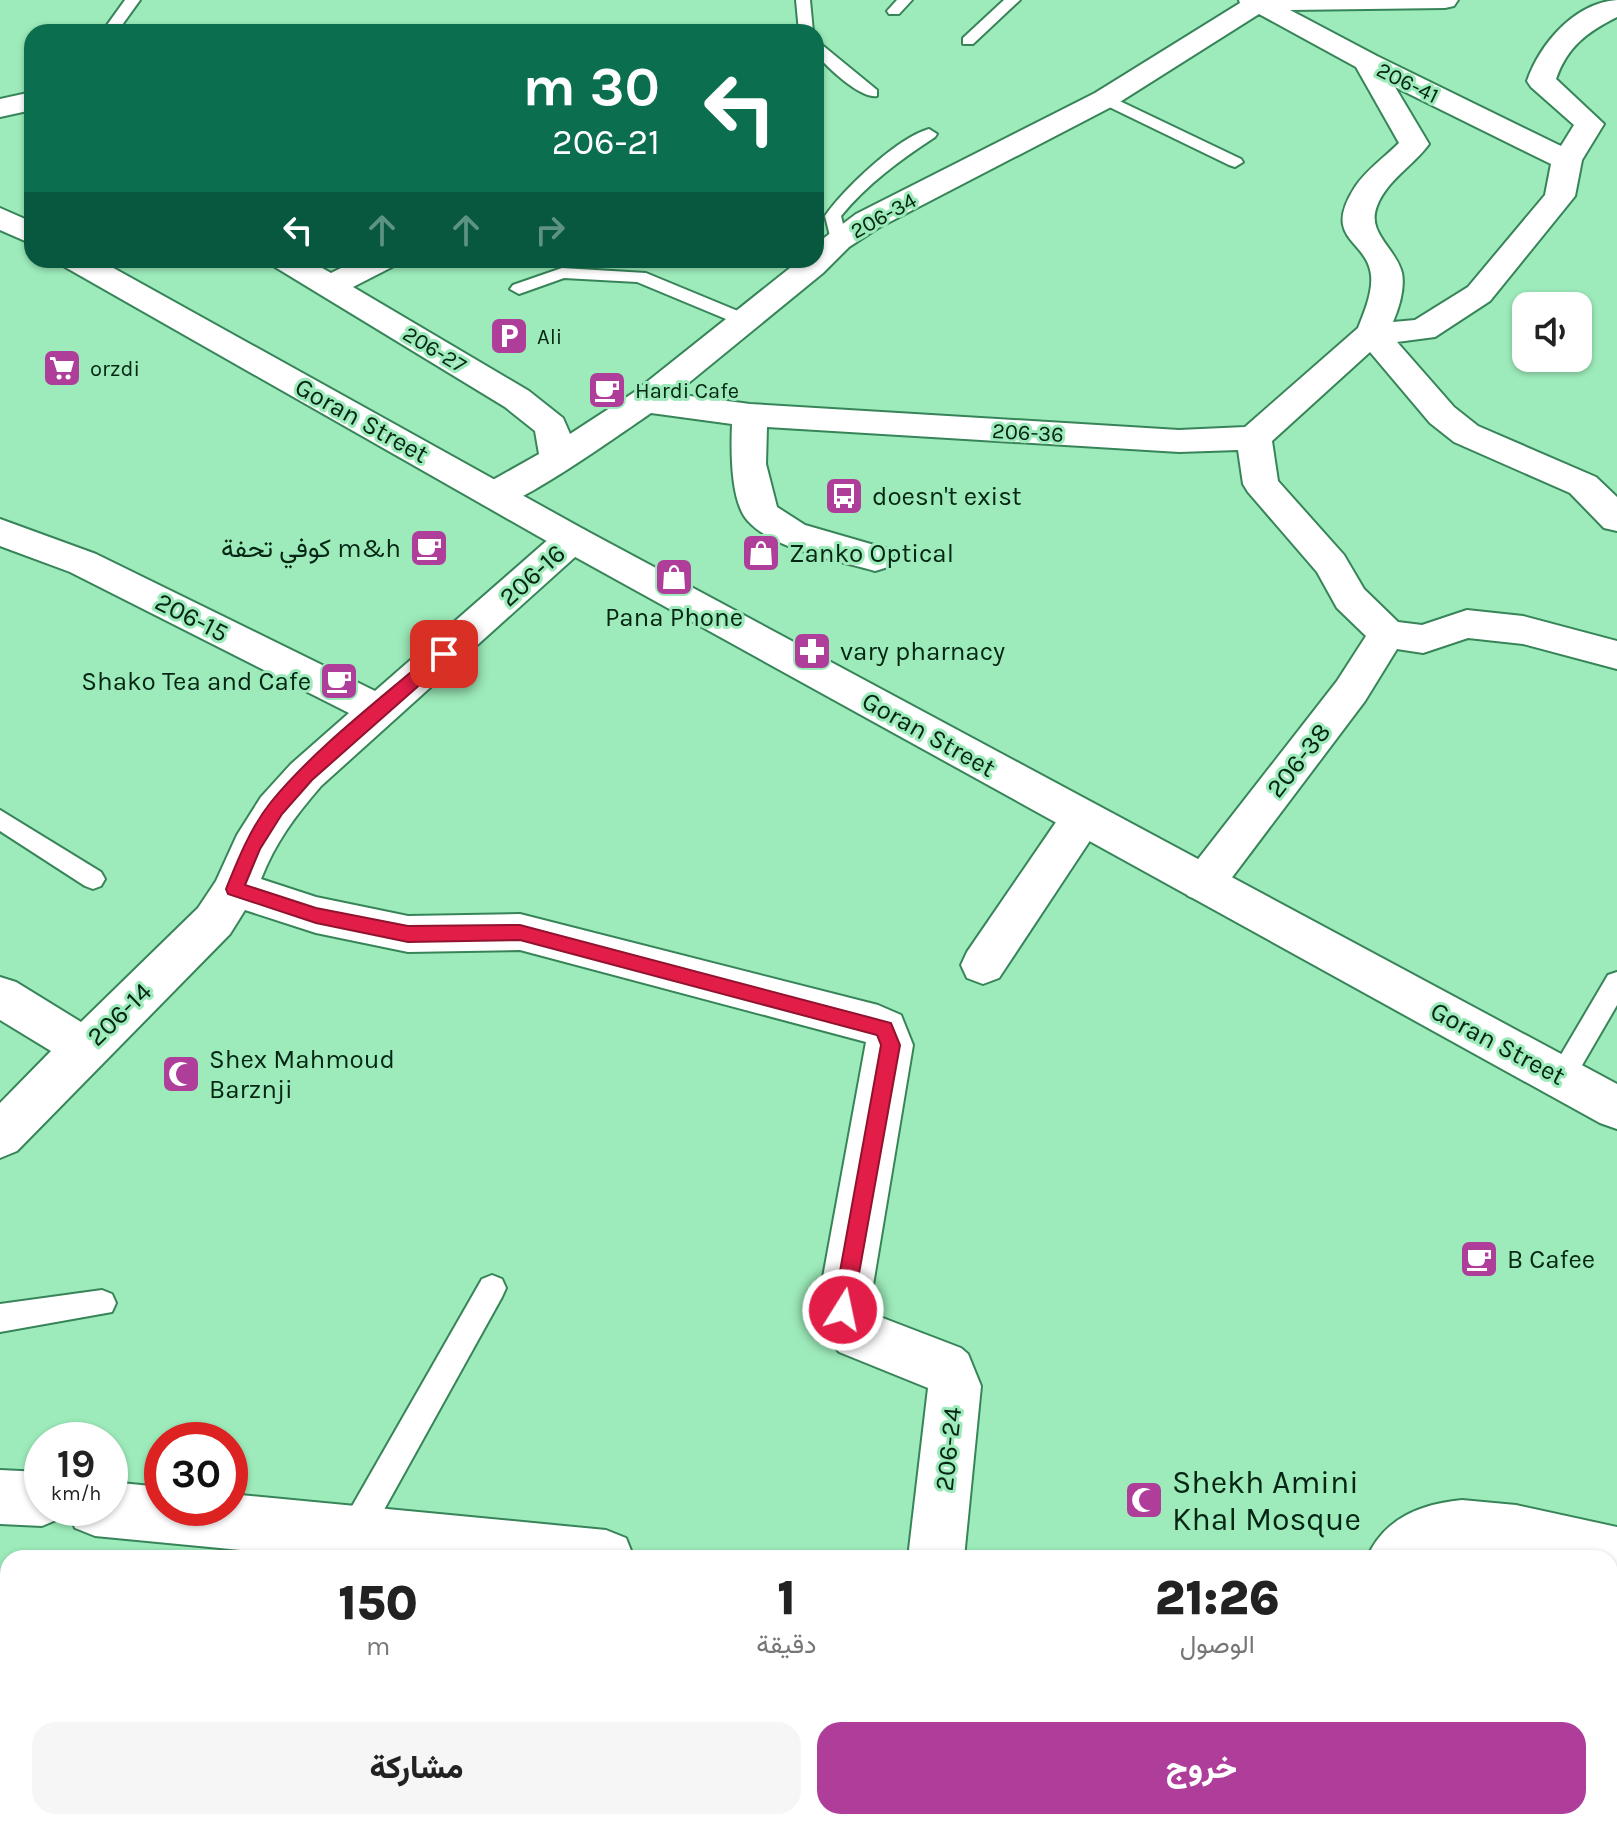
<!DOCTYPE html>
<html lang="ar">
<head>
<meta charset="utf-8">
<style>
  :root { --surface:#fff; --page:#f6f6f6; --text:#222; --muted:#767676; --accent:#af3e9a }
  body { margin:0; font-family:Karla,Vazirmatn,sans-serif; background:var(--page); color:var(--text); direction:rtl; height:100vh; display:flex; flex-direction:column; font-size:30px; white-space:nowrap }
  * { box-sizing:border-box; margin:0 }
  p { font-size:26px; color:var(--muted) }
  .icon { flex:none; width:44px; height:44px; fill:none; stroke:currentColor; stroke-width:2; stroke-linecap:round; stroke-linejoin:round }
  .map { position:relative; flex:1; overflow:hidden; direction:ltr }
  .side { position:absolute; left:0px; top:1550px; width:1618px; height:280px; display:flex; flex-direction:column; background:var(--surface); border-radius:24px 24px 0 0; box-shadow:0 2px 6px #0004; direction:rtl }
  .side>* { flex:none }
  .guide { position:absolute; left:24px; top:24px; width:800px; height:244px; border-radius:24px; box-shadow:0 2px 6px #0004; direction:rtl; background:#0b6e4f; color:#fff; overflow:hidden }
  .fabs { position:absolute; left:1512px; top:292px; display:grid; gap:16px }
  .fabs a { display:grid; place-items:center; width:80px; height:80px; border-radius:16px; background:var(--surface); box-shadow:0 2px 6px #0004; font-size:40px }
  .speed { position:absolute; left:24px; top:1422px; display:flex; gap:16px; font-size:40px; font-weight:700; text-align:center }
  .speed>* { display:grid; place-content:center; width:104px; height:104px; border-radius:50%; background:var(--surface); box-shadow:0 2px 6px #0004; line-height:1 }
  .speed small { font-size:20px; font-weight:400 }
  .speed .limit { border:12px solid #d22; background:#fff; color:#111 }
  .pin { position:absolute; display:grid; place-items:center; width:68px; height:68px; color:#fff; margin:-34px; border-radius:16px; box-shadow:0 4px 12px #0006 }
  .me { position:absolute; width:88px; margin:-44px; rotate:10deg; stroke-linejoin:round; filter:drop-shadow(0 0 6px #0008) }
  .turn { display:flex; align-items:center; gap:28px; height:168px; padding:0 32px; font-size:36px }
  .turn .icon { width:104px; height:104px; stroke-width:2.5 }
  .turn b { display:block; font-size:56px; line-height:68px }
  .lanes { display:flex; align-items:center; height:76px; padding:0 32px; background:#0003; justify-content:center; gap:40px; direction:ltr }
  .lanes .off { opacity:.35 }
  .eta { display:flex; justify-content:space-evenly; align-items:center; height:136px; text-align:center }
  .eta b { font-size:48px; font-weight:800; line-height:56px }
  .cta { display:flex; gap:16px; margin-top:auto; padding:16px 32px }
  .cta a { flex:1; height:92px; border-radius:24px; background:var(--accent); color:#fff; font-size:32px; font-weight:800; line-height:92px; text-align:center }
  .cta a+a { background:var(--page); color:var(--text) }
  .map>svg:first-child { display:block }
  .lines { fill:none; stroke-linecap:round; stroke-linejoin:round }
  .lane-casing { stroke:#378459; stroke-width:4 }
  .street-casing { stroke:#378459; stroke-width:4 }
  .secondary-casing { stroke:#378459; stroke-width:4 }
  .lane { fill:#fff; fill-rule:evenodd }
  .street { fill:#fff; fill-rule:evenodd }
  .secondary { fill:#fff; fill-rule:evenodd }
  .route { fill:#e11d48; stroke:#92132f; stroke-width:2 }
  .labels { text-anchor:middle; stroke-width:6; stroke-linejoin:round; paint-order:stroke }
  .far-street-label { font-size:22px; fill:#052614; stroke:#9debba }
  .far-poi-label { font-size:22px; fill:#052614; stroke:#9debba; text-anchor:start }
  .street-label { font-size:26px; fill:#052614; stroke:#9debba }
  .poi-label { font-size:26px; fill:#052614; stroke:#9debba; text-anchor:start }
  .near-poi-label { font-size:32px; fill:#052614; stroke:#9debba; text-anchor:start }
</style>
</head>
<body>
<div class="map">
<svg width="1617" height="1830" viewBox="0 0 1617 1830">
  <rect width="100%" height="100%" fill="#9debba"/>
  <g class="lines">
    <defs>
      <g id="lane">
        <polygon points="125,0 140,0 117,32 102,32"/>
        <polygon points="796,0 810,0 813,32 799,32"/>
        <polygon points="897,0 912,0 899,14 889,14 887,11"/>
        <polygon points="1004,0 1020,0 973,44 963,44 963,38"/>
        <path d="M 816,40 L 877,90 L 877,96 C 860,99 827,67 816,54 Z"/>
        <polygon points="1105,94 1241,159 1243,162 1235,167 1229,165 1099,102 1097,99"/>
        <path d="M 929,129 L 937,134 L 935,137 C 900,160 867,184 841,216 L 847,240 L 838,245 L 832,244 L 825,216 C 844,189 897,138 929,129 Z"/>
        <polygon points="562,268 646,273 750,316 753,320 744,325 738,324 637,282 564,278 519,294 510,289 513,285"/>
        <polygon points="0,810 101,872 105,879 101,886 93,889 85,886 0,831"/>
        <polygon points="1617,972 1617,1005 1570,1086 1561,1089 1552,1086 1548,1078 1552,1070 1608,975"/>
        <polygon points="492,1275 502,1279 506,1288 502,1297 365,1544 354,1548 343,1544 339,1533 343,1522 482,1279"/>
        <polygon points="102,1290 112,1294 116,1303 112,1312 0,1332 0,1304"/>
      </g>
      <g id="street">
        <path d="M 1239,0 L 1458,0 L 1454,6 L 1445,8 L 1290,10 L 1377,56 L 1561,146 L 1574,125 L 1531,87 L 1527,81 C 1540,44 1574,3 1617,0 L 1617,17 C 1587,32 1567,47 1556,79 L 1604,124 L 1582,160 L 1575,196 L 1490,301 L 1435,337 L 1397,342 L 1454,407 L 1478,426 L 1596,477 L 1617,497 L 1617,531 L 1604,528 L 1570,493 L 1454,442 L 1430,423 L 1370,352 L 1272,441 L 1278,481 L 1344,555 L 1364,589 L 1398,622 L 1422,625 L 1467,610 L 1523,616 L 1617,641 L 1617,669 L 1523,644 L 1468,638 L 1423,653 L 1397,649 L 1365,701 L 1218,896 L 1203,902 L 1188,896 L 1181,884 L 1188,872 L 1337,681 L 1366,636 L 1337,608 L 1317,572 L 1248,492 L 1243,484 L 1238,450 L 1179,452 L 767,427 L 766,464 L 777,507 L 805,525 L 888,549 L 894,558 L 888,567 L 875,571 C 838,560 774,550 748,521 C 730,502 731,448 732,424 L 651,413 C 626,430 517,508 494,507 C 490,507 486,505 482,504 L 477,495 L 482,486 L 539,454 L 535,431 L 505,407 L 275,267 L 270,260 L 308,260 L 331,273 L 357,260 L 397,260 L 392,267 L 353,287 L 529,391 L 563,418 L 570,434 L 633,393 L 800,260 L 816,260 L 816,244 L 856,214 L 1095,93 L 1240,3 ZM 1259,14 L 1356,67 L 1399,143 C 1385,157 1366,170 1355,187 C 1321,240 1367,239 1371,275 C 1373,292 1364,313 1358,328 L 1245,427 L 1179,430 L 750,404 L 675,394 L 823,273 L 849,247 L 878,228 L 1115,105 ZM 1395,87 L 1551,164 L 1545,195 L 1468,287 L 1415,320 L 1393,322 C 1399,308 1405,288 1402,273 C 1396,248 1366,233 1377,206 C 1387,180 1413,166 1429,144 Z"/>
        <polygon points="32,92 32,110 0,117 0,99"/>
        <path d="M 0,519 L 96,554 L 375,691 L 559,530 L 572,526 L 585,530 L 590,539 L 585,548 L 321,786 C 295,816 275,843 261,879 L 316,897 L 408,916 L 520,914 L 878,1005 L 901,1015 L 913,1045 L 869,1309 L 875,1315 L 961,1348 L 968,1354 L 981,1386 L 964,1558 L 908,1558 L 928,1388 L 839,1352 L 830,1341 L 817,1310 L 866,1042 L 520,950 L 408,952 L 316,933 L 245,910 L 230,934 L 17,1151 L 0,1158 L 0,1103 L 51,1051 L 0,1020 L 0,977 L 16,982 L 81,1022 L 198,908 L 216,881 L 237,835 L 261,797 L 291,764 L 349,713 L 70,572 L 0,546 Z"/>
        <polygon points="1082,801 1097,806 1103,818 1097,830 999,978 983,984 967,978 961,965 967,952 1067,806"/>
        <polygon points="0,1470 42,1472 42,1508 66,1508 61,1518 42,1526 0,1524"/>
        <polygon points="110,1482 162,1487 162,1508 230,1508 230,1494 606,1530 626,1538 634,1558 322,1558 95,1536 75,1528 67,1508 110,1508"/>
        <path d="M 1462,1500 L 1516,1505 L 1617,1527 L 1617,1583 L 1610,1581 L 1610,1558 L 1367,1558 C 1384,1518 1421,1504 1462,1500 Z"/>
        <polygon points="354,1822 416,1822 413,1830 351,1830"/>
        <polygon points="1349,1822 1412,1822 1416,1830 1353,1830"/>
      </g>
      <g id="secondary">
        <polygon points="0,208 32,222 32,244 0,230"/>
        <polygon points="60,260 99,260 585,530 1617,1084 1617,1129 1600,1123 559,548 65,267"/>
      </g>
    </defs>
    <use href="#lane" class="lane-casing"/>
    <use href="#street" class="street-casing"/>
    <use href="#secondary" class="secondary-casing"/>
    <use href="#lane" class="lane"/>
    <use href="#street" class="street"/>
    <use href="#secondary" class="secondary"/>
  </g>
  <path class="route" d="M 444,648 L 450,649 L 450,658 L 312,780 L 282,814 L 260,849 L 245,885 L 316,908 L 408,926 L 520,925 L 891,1023 L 900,1045 L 851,1318 L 843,1321 L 836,1318 L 833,1310 L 881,1045 L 877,1035 L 520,940 L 408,942 L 316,923 L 228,894 L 226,889 C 238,859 251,827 271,802 C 318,745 382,698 438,649 Z"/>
  <defs>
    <symbol id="parking-square" viewBox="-11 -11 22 22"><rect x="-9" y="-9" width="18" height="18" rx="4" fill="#af3e9a" stroke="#9debba"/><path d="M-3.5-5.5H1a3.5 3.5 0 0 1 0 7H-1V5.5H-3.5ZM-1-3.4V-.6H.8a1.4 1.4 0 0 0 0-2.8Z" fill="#fff"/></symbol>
    <symbol id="supermarket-square" viewBox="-11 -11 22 22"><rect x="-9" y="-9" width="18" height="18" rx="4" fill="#af3e9a" stroke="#9debba"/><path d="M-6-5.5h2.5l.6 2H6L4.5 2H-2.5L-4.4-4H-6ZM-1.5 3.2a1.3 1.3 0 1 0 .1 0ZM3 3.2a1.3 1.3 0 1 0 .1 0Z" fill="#fff"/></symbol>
    <symbol id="cafe-square" viewBox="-11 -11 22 22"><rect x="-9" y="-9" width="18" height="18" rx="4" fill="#af3e9a" stroke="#9debba"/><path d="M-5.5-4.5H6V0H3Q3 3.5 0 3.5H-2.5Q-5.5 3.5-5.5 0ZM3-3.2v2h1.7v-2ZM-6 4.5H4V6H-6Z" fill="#fff"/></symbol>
    <symbol id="bus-square" viewBox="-11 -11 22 22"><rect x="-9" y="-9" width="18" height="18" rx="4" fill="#af3e9a" stroke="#9debba"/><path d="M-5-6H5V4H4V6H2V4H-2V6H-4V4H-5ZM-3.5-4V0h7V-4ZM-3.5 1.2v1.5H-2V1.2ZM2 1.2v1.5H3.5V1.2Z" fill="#fff"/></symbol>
    <symbol id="shop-square" viewBox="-11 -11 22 22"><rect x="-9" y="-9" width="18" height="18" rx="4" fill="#af3e9a" stroke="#9debba"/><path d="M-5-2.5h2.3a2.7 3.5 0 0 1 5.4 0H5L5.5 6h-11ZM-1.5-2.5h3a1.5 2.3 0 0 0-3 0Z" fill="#fff"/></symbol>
    <symbol id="pharmacy-square" viewBox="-11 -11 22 22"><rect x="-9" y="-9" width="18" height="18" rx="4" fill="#af3e9a" stroke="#9debba"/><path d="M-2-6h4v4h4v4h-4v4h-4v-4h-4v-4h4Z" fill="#fff"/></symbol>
    <symbol id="mosque-square" viewBox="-11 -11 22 22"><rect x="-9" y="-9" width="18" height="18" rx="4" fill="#af3e9a" stroke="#9debba"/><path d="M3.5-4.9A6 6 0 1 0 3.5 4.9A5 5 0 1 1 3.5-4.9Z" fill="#fff"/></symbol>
  </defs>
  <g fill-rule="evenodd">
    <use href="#parking-square" x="487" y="314" width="44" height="44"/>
    <use href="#supermarket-square" x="40" y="346" width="44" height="44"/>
    <use href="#cafe-square" x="585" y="368" width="44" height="44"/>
    <use href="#bus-square" x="822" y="474" width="44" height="44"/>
    <use href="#cafe-square" x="407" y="526" width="44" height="44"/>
    <use href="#shop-square" x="739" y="531" width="44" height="44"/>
    <use href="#shop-square" x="652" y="555" width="44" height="44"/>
    <use href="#pharmacy-square" x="790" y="629" width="44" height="44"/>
    <use href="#cafe-square" x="317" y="659" width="44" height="44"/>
    <use href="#mosque-square" x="159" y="1052" width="44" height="44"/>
    <use href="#cafe-square" x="1457" y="1237" width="44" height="44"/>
    <use href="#mosque-square" x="1122" y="1478" width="44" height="44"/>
  </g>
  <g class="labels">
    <g class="far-street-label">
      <text transform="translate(1408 82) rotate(26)" y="8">206-41</text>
      <text transform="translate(883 215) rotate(-29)" y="8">206-34</text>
      <text transform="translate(435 349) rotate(31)" y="8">206-27</text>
      <text transform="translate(1028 432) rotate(3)" y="8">206-36</text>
    </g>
    <g class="far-poi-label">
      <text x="537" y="344">Ali</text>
      <text x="90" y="376">orzdi</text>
      <text x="635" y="398">Hardi Cafe</text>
    </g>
    <g class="street-label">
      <text transform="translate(362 420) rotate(29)" y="9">Goran Street</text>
      <text transform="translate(532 575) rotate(-42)" y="9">206-16</text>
      <text transform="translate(192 617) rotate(27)" y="9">206-15</text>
      <text transform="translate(929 734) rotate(29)" y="9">Goran Street</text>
      <text transform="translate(1298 760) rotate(-52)" y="9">206-38</text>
      <text transform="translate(119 1014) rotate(-44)" y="9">206-14</text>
      <text transform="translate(1498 1043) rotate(28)" y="9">Goran Street</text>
      <text transform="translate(948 1449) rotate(-84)" y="9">206-24</text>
    </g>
    <g class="poi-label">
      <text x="872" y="505">doesn't exist</text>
      <text x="401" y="557" text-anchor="end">كوفي تحفة m&amp;h</text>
      <text x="789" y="562">Zanko Optical</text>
      <text x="674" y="626" text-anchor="middle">Pana Phone</text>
      <text x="840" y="660">vary pharnacy</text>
      <text x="311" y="690" text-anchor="end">Shako Tea and Cafe</text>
      <text x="209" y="1068">Shex Mahmoud<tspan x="209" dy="30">Barznji</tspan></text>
      <text x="1507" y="1268">B Cafee</text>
    </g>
    <g class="near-poi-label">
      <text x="1172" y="1493">Shekh Amini<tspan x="1172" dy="37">Khal Mosque</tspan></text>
    </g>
  </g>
</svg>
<div class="fabs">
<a><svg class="icon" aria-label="sound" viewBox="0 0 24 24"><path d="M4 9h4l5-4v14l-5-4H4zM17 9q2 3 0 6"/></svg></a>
</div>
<div class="speed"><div>19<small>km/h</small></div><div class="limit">30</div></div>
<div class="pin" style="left:444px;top:654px;background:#d93025"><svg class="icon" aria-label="arrive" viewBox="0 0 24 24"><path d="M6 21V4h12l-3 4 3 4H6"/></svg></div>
<svg class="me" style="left:843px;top:1310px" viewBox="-20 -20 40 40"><circle r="17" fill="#e11d48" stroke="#fff" stroke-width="3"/><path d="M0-11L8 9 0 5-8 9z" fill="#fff"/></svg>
<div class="guide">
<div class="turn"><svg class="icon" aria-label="left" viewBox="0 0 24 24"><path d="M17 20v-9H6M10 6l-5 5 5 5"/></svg><div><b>30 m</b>206-21</div></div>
<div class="lanes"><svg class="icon" aria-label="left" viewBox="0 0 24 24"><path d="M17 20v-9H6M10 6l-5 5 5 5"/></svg><svg class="icon off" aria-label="ahead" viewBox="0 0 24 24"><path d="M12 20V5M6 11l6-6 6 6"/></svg><svg class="icon off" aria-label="ahead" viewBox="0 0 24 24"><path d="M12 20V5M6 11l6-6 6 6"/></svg><svg class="icon off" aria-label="right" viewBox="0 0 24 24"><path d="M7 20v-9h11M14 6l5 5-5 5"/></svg></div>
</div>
<section class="side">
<div class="eta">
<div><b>21:26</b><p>الوصول</p></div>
<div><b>1</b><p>دقيقة</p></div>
<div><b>150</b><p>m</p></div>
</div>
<div class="cta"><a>خروج</a><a>مشاركة</a></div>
</section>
</div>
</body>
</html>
